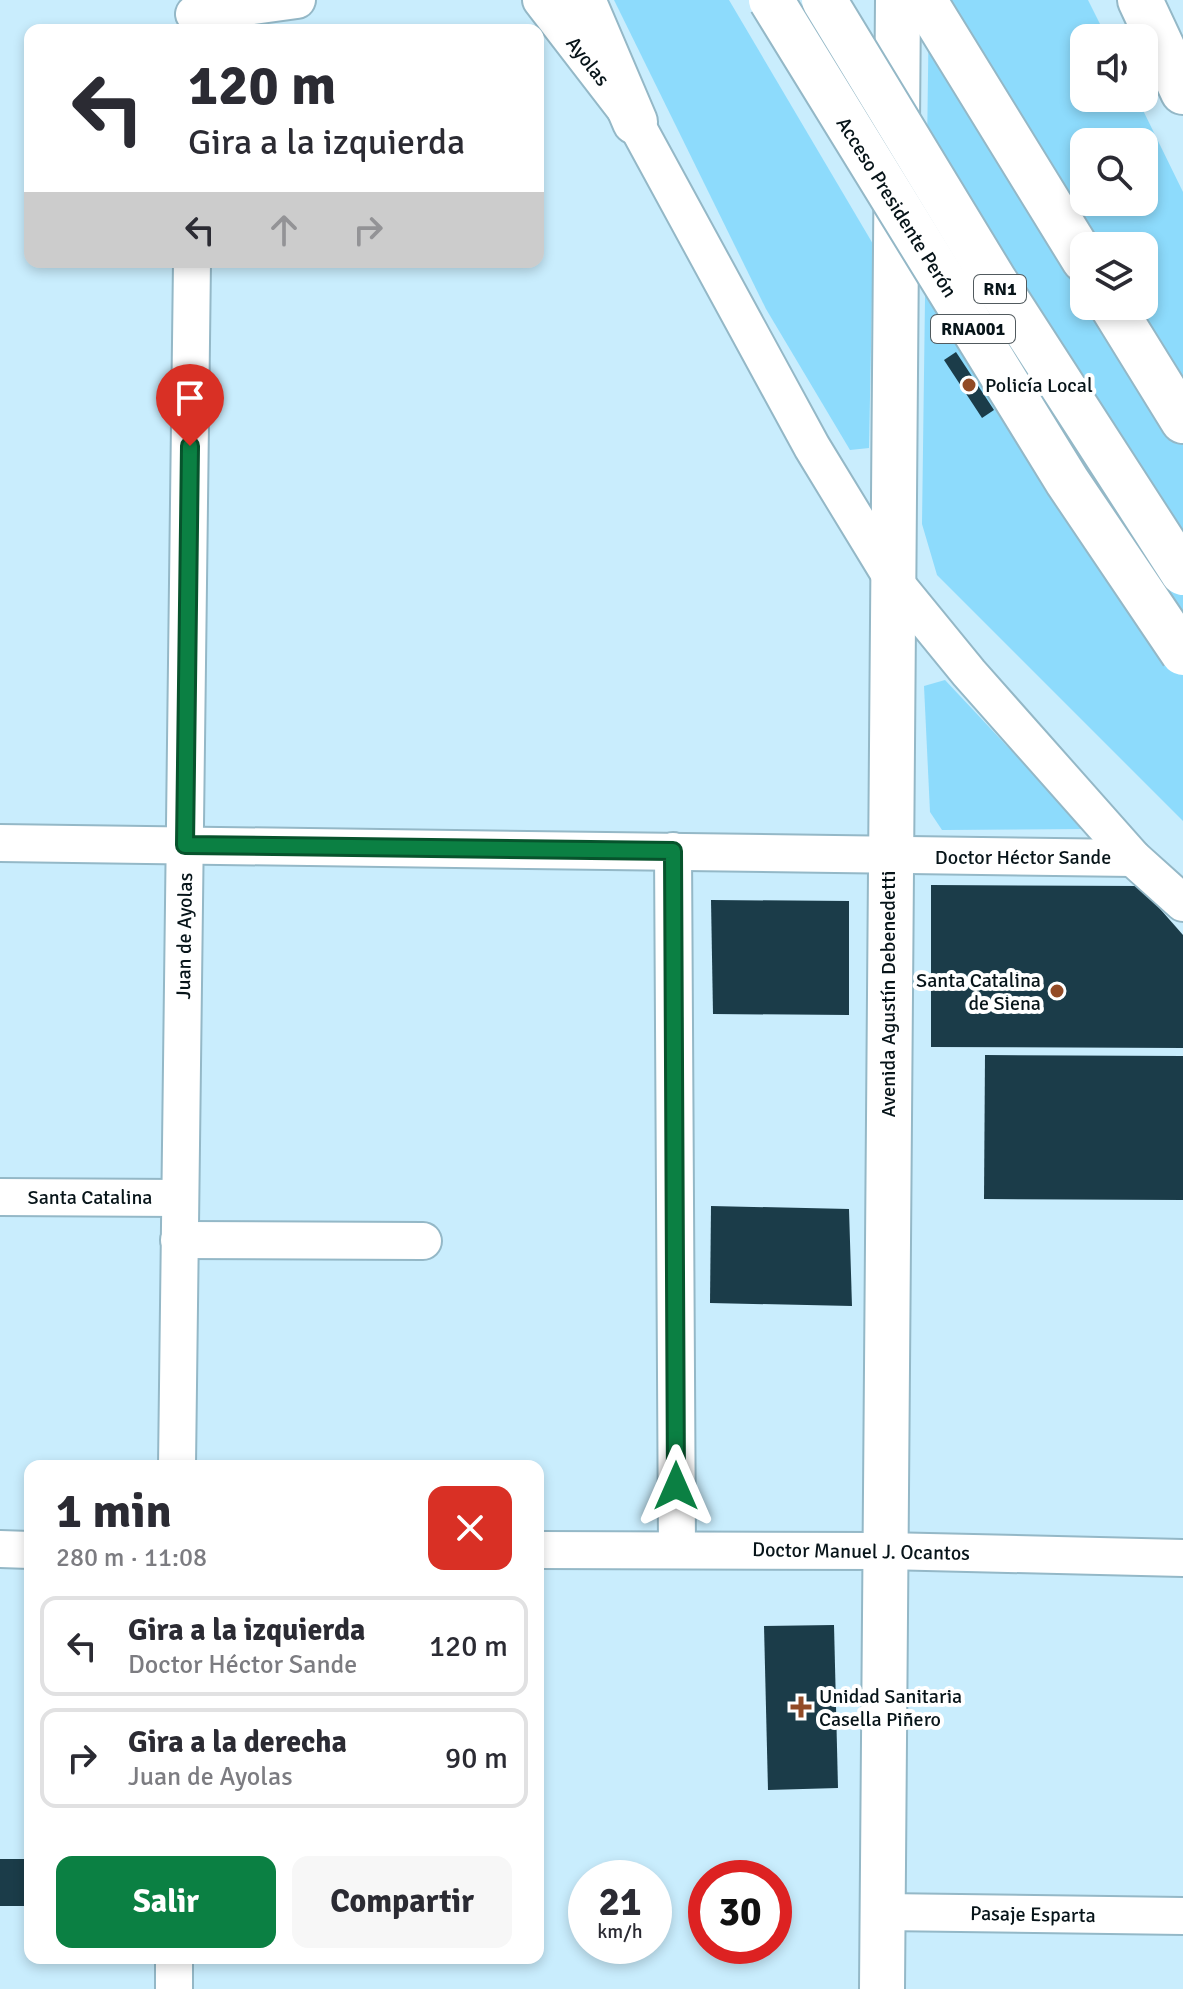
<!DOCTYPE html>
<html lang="es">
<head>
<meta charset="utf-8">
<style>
  :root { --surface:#fff; --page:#f7f7f7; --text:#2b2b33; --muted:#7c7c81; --line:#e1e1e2; --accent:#0b8043 }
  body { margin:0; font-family:Signika,sans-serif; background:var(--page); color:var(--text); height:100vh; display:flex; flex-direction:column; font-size:30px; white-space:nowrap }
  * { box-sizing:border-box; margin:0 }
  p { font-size:26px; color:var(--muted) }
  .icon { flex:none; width:44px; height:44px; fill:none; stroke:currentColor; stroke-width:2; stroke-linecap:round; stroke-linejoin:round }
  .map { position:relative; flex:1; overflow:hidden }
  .details { position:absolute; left:24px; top:1460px; width:520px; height:504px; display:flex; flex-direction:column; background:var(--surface); border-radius:16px; box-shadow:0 4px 12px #0003 }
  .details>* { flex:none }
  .hud { position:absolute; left:24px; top:24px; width:520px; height:244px; border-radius:16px; box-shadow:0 4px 12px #0003; background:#fff; color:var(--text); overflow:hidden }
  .buttons { position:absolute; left:1070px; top:24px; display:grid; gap:16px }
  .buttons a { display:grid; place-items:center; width:88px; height:88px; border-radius:16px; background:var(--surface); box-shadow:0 4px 12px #0003; font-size:40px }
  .speed { position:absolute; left:568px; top:1860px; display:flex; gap:16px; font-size:40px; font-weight:700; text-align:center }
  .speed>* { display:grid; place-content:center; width:104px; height:104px; border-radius:50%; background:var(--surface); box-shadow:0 4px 12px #0003; line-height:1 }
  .speed small { font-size:20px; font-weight:400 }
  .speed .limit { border:12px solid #d22; background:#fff; color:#111 }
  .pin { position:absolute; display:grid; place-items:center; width:68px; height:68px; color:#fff; margin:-82px -34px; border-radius:50% 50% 50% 0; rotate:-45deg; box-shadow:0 0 8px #0007 }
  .pin .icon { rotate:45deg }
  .me { position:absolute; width:88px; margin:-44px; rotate:0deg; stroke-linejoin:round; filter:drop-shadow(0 0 6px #0008) }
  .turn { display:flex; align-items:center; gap:28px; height:168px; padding:0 32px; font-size:36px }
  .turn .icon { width:104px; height:104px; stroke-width:2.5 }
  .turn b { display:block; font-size:56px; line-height:68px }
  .lanes { display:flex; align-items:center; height:76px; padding:0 32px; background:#0003; justify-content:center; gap:40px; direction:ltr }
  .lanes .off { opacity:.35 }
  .round { display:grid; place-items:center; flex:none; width:84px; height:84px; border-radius:16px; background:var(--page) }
  .head { display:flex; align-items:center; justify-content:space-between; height:136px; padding:0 32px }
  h1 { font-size:48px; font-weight:700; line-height:60px }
  .cta { display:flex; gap:16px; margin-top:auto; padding:16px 32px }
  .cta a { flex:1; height:92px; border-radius:16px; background:var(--accent); color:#fff; font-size:32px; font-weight:700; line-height:92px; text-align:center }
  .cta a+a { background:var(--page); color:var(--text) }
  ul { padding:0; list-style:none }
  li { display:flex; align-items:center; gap:24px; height:100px; margin:0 16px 12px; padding:0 16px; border:4px solid var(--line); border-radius:16px }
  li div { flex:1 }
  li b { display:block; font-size:30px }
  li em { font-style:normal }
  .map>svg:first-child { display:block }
  .green { fill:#8ddbfc; fill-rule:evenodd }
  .building { fill:#1b3c49 }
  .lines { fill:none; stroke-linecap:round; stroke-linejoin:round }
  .minor-casing { stroke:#94b8c7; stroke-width:40 }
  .major-casing { stroke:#94b8c7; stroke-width:48 }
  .highway-casing { stroke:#94b8c7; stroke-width:48 }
  .minor { stroke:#fff; stroke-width:36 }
  .major { stroke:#fff; stroke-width:44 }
  .highway { stroke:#fff; stroke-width:44 }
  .highway-bridge-casing { stroke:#94b8c7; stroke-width:48; stroke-linecap:butt }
  .highway-bridge { stroke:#fff; stroke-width:44 }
  .route-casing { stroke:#07532c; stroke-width:20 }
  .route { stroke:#0b8043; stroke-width:14 }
  .poi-dot { fill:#924b26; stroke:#fff; stroke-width:3 }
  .labels { text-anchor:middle; stroke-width:8; stroke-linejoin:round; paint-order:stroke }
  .shield { fill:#fff; stroke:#515a5e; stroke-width:2 }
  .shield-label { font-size:18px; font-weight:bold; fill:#071419 }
  .street-label { font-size:20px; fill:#071419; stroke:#fff }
  .poi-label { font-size:20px; fill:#071419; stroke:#fff; text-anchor:start }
</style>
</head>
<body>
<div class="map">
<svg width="1183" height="1989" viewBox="0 0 1183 1989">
  <rect width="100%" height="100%" fill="#c9edfd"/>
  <g class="green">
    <polygon points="614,0 729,0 873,244 869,448 850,450 766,309"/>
    <path d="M 929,0 L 1088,0 L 1107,38 L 1084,38 L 1084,98 L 1137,98 L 1183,192 L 1183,821 L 937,575 L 922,524 ZM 1084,142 L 1144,142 L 1144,202 L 1084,202 ZM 1084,246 L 1144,246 L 1144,306 L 1084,306 Z"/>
    <polygon points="945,680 1085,829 942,830 930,812 924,686"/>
  </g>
  <g class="building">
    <polygon points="956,352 994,410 982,418 944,360"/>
    <polygon points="931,885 1140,886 1183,935 1183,1048 931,1047"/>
    <polygon points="711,900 849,901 849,1015 713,1014"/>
    <polygon points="985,1055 1183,1056 1183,1200 984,1199"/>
    <polygon points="711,1206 849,1209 852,1306 710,1303"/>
    <polygon points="834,1625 838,1788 768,1790 764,1626"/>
    <rect x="0" y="1859" width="30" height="47"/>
  </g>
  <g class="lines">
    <defs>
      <g id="minor">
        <polyline points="541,0 635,122 812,447 893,580 969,673 1133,858 1183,903"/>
        <polyline points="194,14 297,0"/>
        <polyline points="0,843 1133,858"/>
        <polyline points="673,851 677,1549"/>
        <polyline points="0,1197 180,1198"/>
        <polyline points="179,1240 423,1241"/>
        <polyline points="177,1466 192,262"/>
        <polyline points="0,1549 30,1550"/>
        <polyline points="538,1550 885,1551 1183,1558"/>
        <polyline points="883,1912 1183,1916"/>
        <polyline points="174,1989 174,1958"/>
      </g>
      <polyline id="major" points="882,1989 898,0"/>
      <g id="highway">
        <polyline points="583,0 635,122"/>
        <polyline points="924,0 1084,260"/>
        <polyline points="1140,0 1183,92"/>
        <polyline points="1112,306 1183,421"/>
      </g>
    </defs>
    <use href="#minor" class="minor-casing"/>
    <use href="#major" class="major-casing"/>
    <use href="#highway" class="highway-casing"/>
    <use href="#minor" class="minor"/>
    <use href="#major" class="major"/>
    <use href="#highway" class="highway"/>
    <defs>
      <g id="highway-bridge">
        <polyline points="771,0 1067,481 1183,653"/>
        <polyline points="824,0 994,280 1183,573"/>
      </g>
    </defs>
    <use href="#highway-bridge" class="highway-bridge-casing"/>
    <use href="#highway-bridge" class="highway-bridge"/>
  </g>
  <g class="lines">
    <defs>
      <polyline id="route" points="190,446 185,845 673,851 676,1486"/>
    </defs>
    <use href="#route" class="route-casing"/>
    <use href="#route" class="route"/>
  </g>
  <g class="poi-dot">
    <circle cx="969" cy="385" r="8"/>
    <circle cx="1057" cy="991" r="8"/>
    <path d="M797 1695h8v8h8v8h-8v8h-8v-8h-8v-8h8z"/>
  </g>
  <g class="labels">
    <g class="shield">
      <rect x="974" y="275" width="52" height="28" rx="6"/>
      <rect x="931" y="315" width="84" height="28" rx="6"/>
    </g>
    <g class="shield-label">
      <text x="1000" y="295">RN1</text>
      <text x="973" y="335">RNA001</text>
    </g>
    <g class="street-label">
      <text transform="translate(588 61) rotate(52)" y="7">Ayolas</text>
      <text transform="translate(897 207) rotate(58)" y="7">Acceso Presidente Perón</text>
      <text x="1023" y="864">Doctor Héctor Sande</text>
      <text transform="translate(184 936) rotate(-89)" y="7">Juan de Ayolas</text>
      <text transform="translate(888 994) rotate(-90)" y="7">Avenida Agustín Debenedetti</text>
      <text x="90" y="1204">Santa Catalina</text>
      <text transform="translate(861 1551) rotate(1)" y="7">Doctor Manuel J. Ocantos</text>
      <text transform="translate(1033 1914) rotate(1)" y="7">Pasaje Esparta</text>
    </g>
    <g class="poi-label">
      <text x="985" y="392">Policía Local</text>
      <text x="1041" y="987" text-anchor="end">Santa Catalina<tspan x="1041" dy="23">de Siena</tspan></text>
      <text x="819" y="1703">Unidad Sanitaria<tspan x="819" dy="23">Casella Piñero</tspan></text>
    </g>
  </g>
</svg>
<div class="buttons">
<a><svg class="icon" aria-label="sound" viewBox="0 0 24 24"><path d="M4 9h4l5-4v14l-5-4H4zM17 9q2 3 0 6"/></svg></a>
<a><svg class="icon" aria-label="search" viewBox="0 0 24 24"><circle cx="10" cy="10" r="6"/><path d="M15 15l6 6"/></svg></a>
<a><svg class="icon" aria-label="layers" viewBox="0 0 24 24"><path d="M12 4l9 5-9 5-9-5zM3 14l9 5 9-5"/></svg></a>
</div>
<div class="speed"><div>21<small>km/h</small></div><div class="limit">30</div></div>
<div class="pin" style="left:190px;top:446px;background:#d93025"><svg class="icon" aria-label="arrive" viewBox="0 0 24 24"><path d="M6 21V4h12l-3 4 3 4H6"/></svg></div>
<svg class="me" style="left:676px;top:1486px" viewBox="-20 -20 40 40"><path d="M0-17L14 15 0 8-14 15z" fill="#0b8043" stroke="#fff" stroke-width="4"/></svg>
<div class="hud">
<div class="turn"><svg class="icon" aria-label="left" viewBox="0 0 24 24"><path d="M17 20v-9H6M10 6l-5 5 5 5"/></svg><div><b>120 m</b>Gira a la izquierda</div></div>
<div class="lanes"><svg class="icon" aria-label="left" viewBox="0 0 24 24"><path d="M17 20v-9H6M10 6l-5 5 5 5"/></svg><svg class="icon off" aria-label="ahead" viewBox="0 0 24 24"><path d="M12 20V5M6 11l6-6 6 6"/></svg><svg class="icon off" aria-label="right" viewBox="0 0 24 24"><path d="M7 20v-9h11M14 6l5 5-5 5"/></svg></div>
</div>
<section class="details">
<div class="head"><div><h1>1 min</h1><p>280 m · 11:08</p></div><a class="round" style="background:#d93025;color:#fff"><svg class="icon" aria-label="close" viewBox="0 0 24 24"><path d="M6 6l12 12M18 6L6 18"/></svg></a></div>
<ul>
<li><svg class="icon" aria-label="left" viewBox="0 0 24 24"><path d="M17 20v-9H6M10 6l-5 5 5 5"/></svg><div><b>Gira a la izquierda</b><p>Doctor Héctor Sande</p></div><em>120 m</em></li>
<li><svg class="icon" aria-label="right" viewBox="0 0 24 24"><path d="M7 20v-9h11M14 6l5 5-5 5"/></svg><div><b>Gira a la derecha</b><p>Juan de Ayolas</p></div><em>90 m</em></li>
</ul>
<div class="cta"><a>Salir</a><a>Compartir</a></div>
</section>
</div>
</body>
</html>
